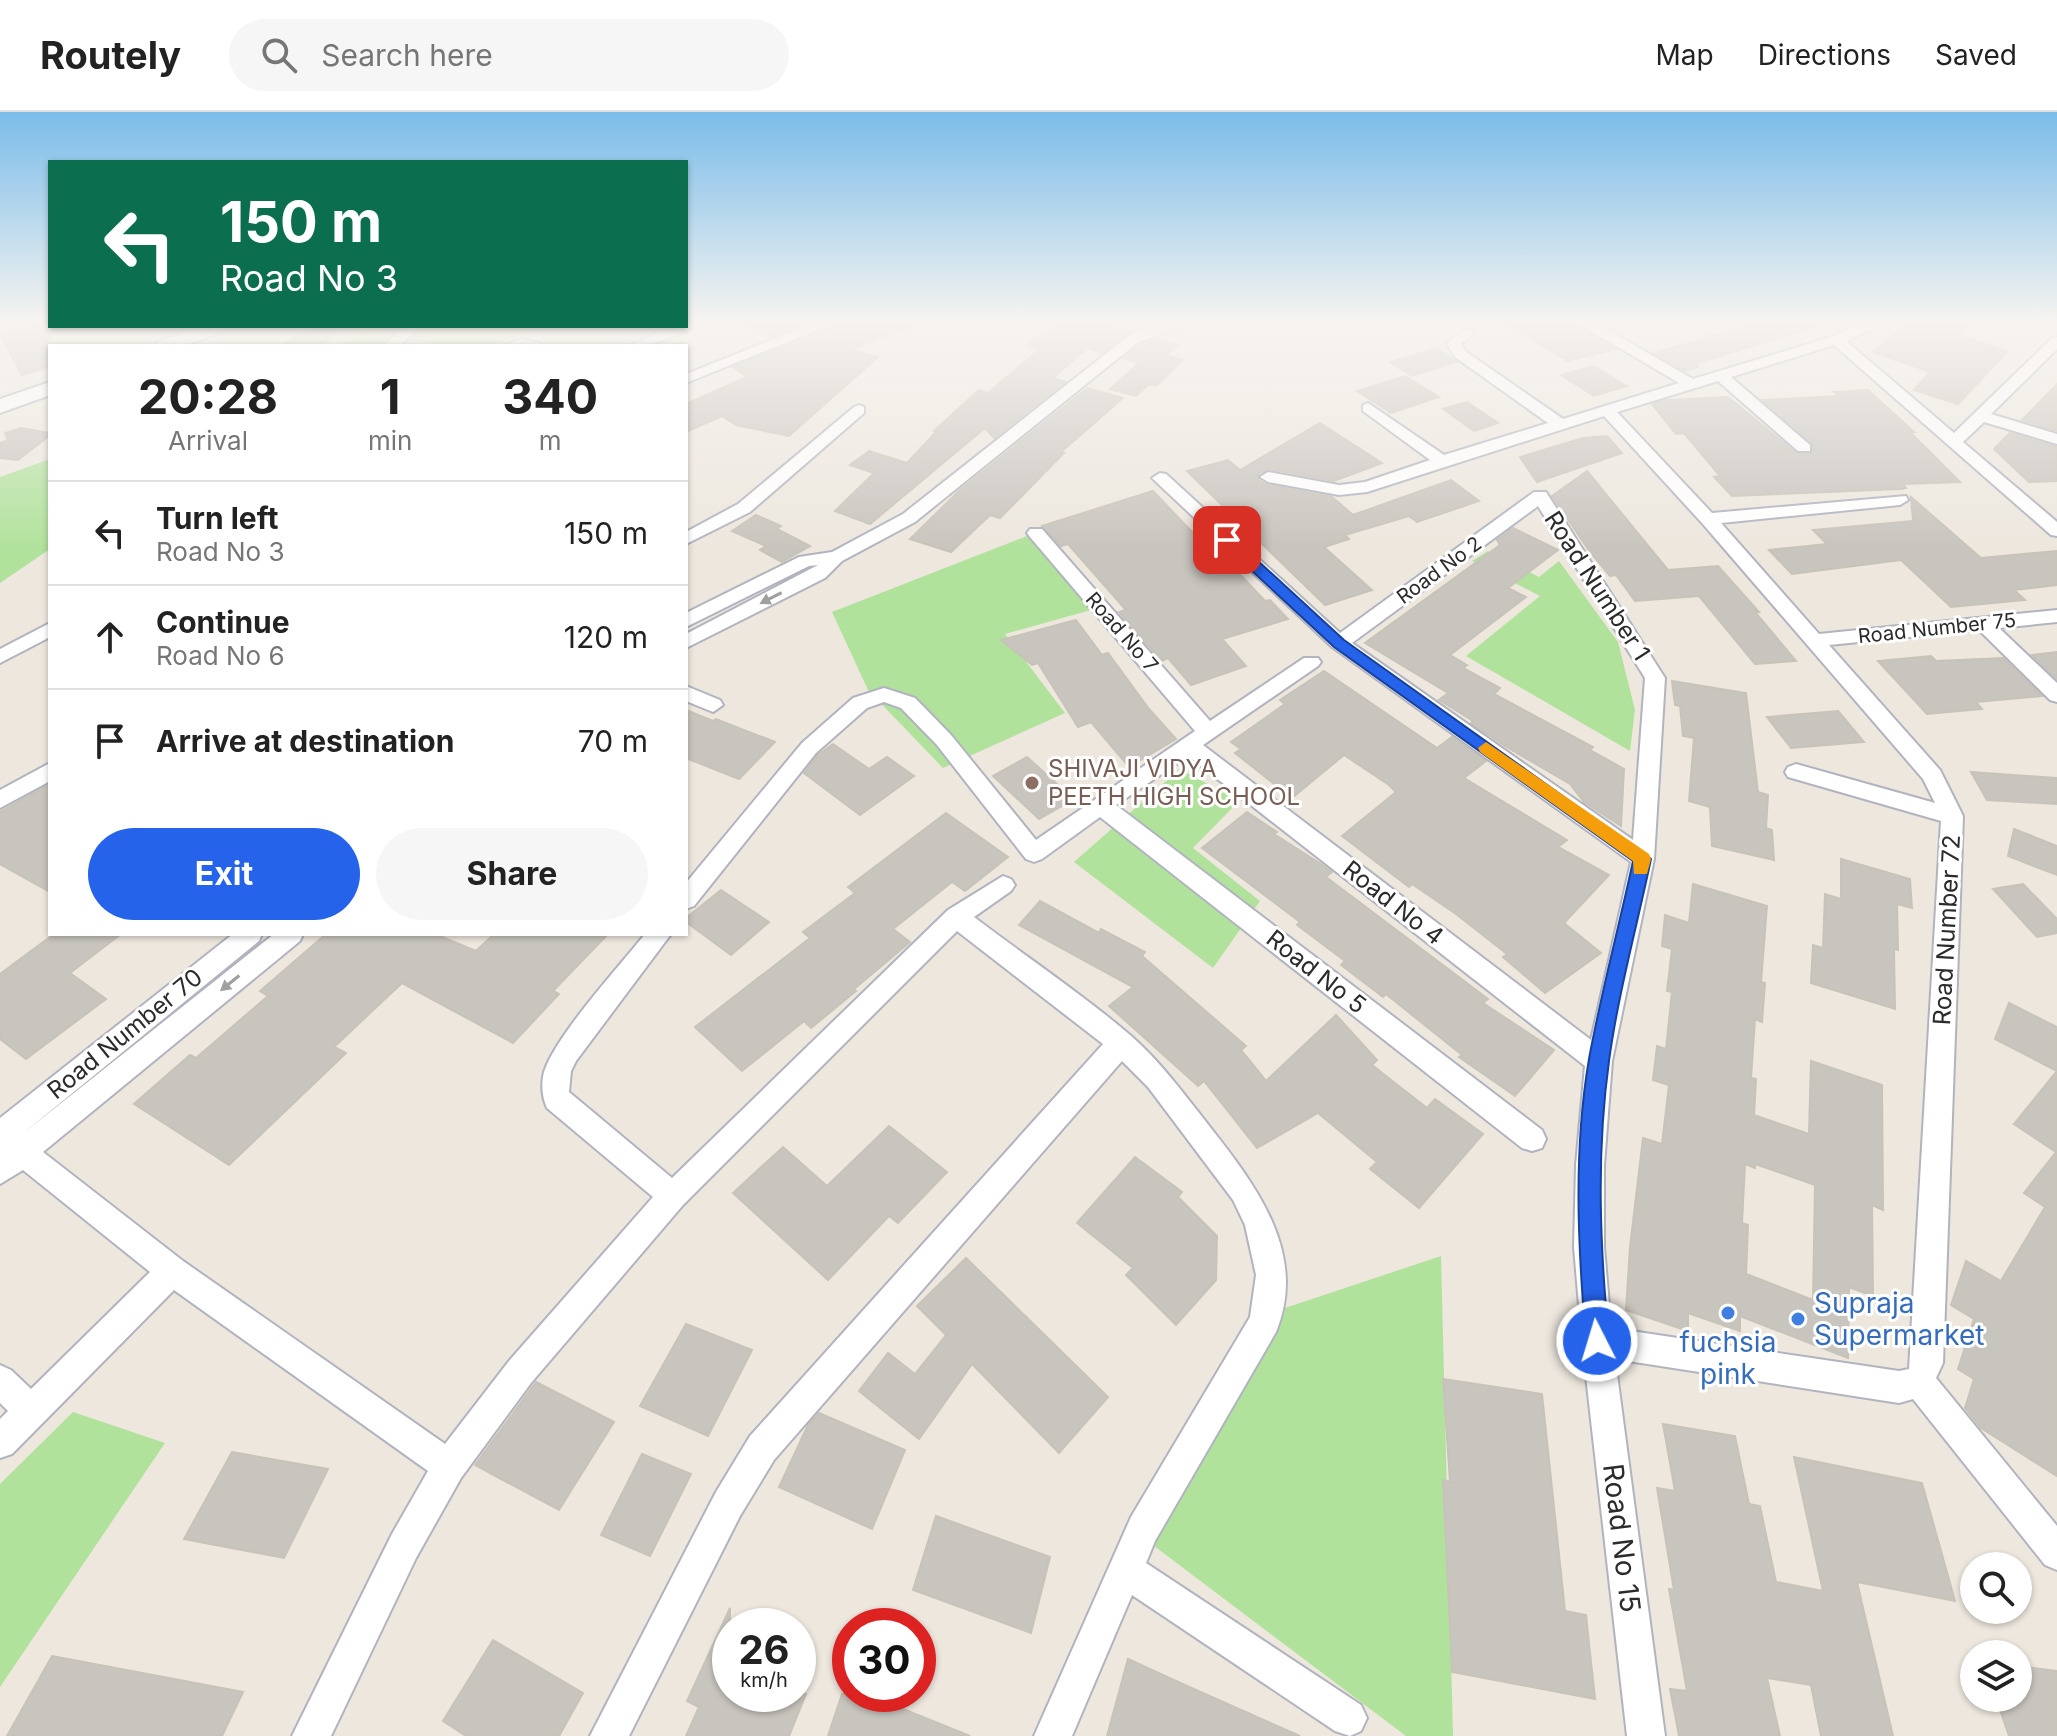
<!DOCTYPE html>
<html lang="en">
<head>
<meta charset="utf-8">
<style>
  :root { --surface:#fff; --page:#f6f6f6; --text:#222; --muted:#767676; --line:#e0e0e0; --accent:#2563eb }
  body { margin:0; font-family:Inter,sans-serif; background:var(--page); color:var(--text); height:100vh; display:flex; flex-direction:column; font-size:30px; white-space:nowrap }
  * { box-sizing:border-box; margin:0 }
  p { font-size:26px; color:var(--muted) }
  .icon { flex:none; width:44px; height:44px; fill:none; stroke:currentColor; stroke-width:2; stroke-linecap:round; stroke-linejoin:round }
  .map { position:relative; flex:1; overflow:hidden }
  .drawer { position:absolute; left:48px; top:232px; width:640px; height:592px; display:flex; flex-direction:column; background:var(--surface); border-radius:0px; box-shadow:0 2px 6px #0004 }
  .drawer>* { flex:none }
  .guide { position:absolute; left:48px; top:48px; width:640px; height:168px; border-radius:0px; box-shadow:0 2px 6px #0004; background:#0b6e4f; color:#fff; overflow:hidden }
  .tools { position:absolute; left:1960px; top:1440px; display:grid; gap:16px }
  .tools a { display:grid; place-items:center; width:72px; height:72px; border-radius:50%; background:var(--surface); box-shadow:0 2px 6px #0004; font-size:40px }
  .speed { position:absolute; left:712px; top:1496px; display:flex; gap:16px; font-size:40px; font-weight:700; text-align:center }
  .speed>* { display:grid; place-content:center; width:104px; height:104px; border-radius:50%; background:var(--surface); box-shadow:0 2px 6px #0004; line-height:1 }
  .speed small { font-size:20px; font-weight:400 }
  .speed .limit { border:12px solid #d22; background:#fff; color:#111 }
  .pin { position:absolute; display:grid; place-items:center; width:68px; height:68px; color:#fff; margin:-34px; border-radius:16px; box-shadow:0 4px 12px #0006 }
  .me { position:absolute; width:88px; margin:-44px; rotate:355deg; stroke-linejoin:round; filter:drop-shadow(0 0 6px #0008) }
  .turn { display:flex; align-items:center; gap:28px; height:168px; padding:0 40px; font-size:36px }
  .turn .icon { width:104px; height:104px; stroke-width:2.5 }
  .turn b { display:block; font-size:56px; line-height:68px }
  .eta { display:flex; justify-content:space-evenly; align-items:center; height:136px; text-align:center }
  .eta b { font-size:48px; font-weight:700; line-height:56px }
  .primary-button { display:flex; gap:16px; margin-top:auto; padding:16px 40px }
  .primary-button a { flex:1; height:92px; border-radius:48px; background:var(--accent); color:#fff; font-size:32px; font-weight:700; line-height:92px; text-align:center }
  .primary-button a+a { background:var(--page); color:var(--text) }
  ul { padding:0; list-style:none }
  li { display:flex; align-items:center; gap:24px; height:104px; padding:0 40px; border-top:2px solid var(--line) }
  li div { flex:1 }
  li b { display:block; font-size:30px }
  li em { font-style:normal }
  header { display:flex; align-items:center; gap:48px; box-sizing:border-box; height:112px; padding:0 40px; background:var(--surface); border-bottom:2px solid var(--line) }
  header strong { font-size:38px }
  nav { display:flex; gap:44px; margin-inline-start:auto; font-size:28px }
  .search { width:560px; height:72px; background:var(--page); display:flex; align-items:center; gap:20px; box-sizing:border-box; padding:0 28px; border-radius:44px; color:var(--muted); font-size:30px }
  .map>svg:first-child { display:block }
  .green { fill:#b1e29c }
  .building { fill:#c8c4be; stroke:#c8c3b8; stroke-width:2; fill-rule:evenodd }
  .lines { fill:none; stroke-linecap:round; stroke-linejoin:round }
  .street-casing { stroke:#b1b4bf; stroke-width:4 }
  .secondary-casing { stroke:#b1b4bf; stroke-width:4 }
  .street { fill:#fff; fill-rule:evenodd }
  .secondary { fill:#fff; fill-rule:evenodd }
  .oneway { fill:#a0a0a0 }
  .route { fill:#2563eb; stroke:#184099; stroke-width:2 }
  .slow { fill:#f59e0b }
  .education-dot { fill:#8d6e63; stroke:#fff; stroke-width:3 }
  .shop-dot { fill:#3f7fe0; stroke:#fff; stroke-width:3 }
  .labels { text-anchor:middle; stroke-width:6; stroke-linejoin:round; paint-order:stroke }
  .far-street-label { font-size:20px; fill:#2b2b2b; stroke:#fff }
  .street-label { font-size:24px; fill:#2b2b2b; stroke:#fff }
  .education-label { font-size:24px; fill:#785e54; stroke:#fff; text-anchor:start }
  .near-shop-label { font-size:28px; fill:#366cbe; stroke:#fff; text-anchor:start }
  .near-street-label { font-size:28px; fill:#2b2b2b; stroke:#fff }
</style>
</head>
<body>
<header>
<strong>Routely</strong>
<div class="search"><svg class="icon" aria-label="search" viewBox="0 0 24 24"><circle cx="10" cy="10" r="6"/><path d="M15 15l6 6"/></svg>Search here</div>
<nav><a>Map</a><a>Directions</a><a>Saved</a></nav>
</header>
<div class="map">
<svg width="2057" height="1624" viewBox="0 0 2057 1624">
  <rect width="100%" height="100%" fill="#ede7de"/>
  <g class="green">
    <polygon points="369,214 542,214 493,234 441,234 411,228 398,234 338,234"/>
    <polygon points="50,347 50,437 0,471 0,365"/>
    <polygon points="1032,422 1098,496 1005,522 1065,601 943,656 868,578 832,500"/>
    <polygon points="1488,439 1539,465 1559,449 1618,530 1635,598 1630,639 1466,544 1540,484 1472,449"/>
    <polygon points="1180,657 1239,689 1193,736 1260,789 1213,856 1074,750"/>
    <polygon points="1441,1144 1453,1624 1406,1624 1129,1415 1252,1207"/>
    <polygon points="73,1300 165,1331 0,1575 0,1372"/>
  </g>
  <g class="building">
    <polygon points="741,210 810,210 772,224"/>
    <polygon points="843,210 920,210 851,238 878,245 789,324 736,313 722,304 686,320 686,292 747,265 733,255"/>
    <polygon points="1059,210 1116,210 1111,215 1130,220 1102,241 1087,236 1053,266 1066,270 994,326 985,316 870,412 835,399 874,361 850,353 869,339 907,351 936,320 934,319 979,278 988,281 1039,238 1026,233"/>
    <polygon points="1502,210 1571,210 1616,237 1568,249"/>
    <polygon points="1762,210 1819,210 1820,214 1697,251 1698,255 1685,259 1653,241"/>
    <polygon points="1910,210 1971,210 1958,223 2008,239 1958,292 1914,278 1930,260 1872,240"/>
    <polygon points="45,211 50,223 50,255 22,263 0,222"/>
    <polygon points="313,214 350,214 318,234 280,234"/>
    <polygon points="1157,227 1178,233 1166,243 1183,248 1156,274 1149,272 1136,284 1110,277 1139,251 1123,246 1138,234"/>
    <polygon points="1437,236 1457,250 1412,264 1390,250"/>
    <polygon points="1593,254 1627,274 1594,284 1561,263"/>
    <polygon points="1405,264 1439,285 1391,301 1357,279"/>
    <polygon points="2057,272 2057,319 2022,308 2031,299"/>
    <polygon points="1087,276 1123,286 1061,340 1064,341 1000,406 990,403 951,440 910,427 960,378"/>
    <polygon points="1868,278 1914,320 1910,320 1960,370 1903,372 1906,376 1902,377 1732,384 1714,365 1720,364 1684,321 1676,322 1652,292 1666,288 1728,285 1796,341 1810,342 1813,339 1812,331 1762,288 1839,284 1834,280"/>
    <polygon points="1467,290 1498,311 1474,319 1443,297"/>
    <polygon points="1320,311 1382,351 1334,369 1269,357 1258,362 1258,368 1267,373 1332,385 1353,403 1451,368 1479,389 1417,410 1409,404 1345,423 1349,427 1324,435 1372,478 1325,493 1187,359 1228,348 1240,358"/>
    <polygon points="21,316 50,321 50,323 18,348 0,346 0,331 8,328 5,321"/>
    <polygon points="2010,321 2057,335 2057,369 2029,370 1994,337"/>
    <polygon points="1607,324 1622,341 1537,370 1520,345 1583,326"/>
    <polygon points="1587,359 1668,458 1718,454 1759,500 1755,500 1796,549 1755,552 1699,484 1635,489 1616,463 1610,464 1590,440 1552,384"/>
    <polygon points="1153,379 1195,423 1205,420 1217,431 1238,455 1234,456 1265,489 1270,488 1288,507 1222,527 1246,554 1191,573 1168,546 1162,549 1143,528 1119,500 1126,498 1068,432 1061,434 1042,414"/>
    <polygon points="1911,385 1981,446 2057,439 2057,473 2014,478 2025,488 1951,495 1901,448 1792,462 1769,438 1827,432 1813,418 1913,409"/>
    <polygon points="756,403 781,414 777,417 810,434 782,450 760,438 766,434 732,419"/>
    <polygon points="1513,416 1558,438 1508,476 1526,485 1450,543 1467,553 1463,556 1500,576 1494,582 1593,635 1590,638 1624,657 1621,714 1584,690 1570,672 1505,634 1471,611 1473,609 1439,588 1448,581 1365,531 1500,433 1497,428"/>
    <polygon points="1076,508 1102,543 1108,541 1149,597 1176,627 1129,655 1091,610 1078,615 1038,551 1032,553 1001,528"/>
    <polygon points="2057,540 2057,567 2032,543"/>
    <polygon points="1931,544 1936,549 2003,546 2042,584 1976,590 1982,597 1927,602 1878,549"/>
    <polygon points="1324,559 1437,636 1452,625 1486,649 1464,666 1567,728 1558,735 1609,763 1564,811 1601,841 1545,881 1503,845 1507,842 1456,802 1412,772 1409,775 1342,724 1396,680 1389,673 1344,643 1292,686 1235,641 1241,637 1231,630 1285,592 1280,588"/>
    <polygon points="1672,569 1746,581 1758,680 1768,683 1766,716 1772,718 1774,748 1712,734 1710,695 1689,689 1694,626 1683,624 1680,594 1675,593"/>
    <polygon points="686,598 713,609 716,607 775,630 739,667 686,646"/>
    <polygon points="1838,599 1864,630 1791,636 1767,605"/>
    <polygon points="833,632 869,657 887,645 914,664 860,703 804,661 818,643"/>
    <polygon points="1027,645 1074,687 1039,707 993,664"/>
    <polygon points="1971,660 2057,666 2057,692 1987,688"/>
    <polygon points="50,672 50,780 0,752 0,700"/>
    <polygon points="1247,700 1277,720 1274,722 1321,752 1332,760 1326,765 1488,887 1483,891 1554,938 1515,984 1459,945 1462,943 1386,882 1383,885 1341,853 1345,849 1297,813 1300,810 1202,736"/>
    <polygon points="946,701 1008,745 965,779 952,770 893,817 910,830 854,877 856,879 811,916 804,909 742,959 695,915 810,826 803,820 855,781 848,775"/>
    <polygon points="2014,717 2057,734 2057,763 2008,744"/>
    <polygon points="1841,747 1910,767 1912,796 1897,792 1898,838 1894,837 1895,897 1811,871 1813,833 1823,836 1825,782 1841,787"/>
    <path d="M 1693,772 L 1767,794 L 1761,870 L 1765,871 L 1762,910 L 1755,907 L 1751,966 L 1756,967 L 1754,1003 L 1809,1022 L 1811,949 L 1882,973 L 1883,1098 L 1872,1093 L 1873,1184 L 1849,1175 L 1848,1246 L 1740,1204 L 1740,1219 L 1688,1201 L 1688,1219 L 1626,1198 L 1630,1135 L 1643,1026 L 1662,1032 L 1669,973 L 1653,968 L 1657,934 L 1666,937 L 1672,880 L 1667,879 L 1672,837 L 1662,834 L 1665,803 L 1689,811 ZM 1745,1052 L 1755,1056 L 1755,1052 L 1815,1073 L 1813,1188 L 1746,1162 L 1748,1113 L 1742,1111 Z"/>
    <polygon points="2023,772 2057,807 2057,821 2037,825 1993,777"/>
    <polygon points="721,778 769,810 731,843 686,810 686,806"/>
    <polygon points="1040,789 1099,821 1101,817 1145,840 1142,844 1246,934 1241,938 1266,969 1336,903 1377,948 1372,953 1427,996 1435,987 1483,1022 1419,1096 1370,1057 1377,1050 1318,1001 1257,1036 1204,969 1198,974 1109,894 1133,875 1019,813"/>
    <polygon points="54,822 121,822 70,861 106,887 26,947 0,927 0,862"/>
    <polygon points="326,822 435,822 476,839 494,822 608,822 553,879 559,882 513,931 402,871 334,935 346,941 229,1053 134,992 190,943 196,946 268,884 260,879"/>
    <polygon points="2009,891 2057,915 2057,1364 1981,1316 1965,1296 1974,1267 1958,1257 1974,1207 1951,1193 1966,1149 2001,1169 2045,1095 2024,1081 2056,1040 2014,1012 2057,959 1995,927"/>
    <polygon points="889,1014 947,1060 898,1111 889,1104 828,1168 733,1081 783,1035 827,1074"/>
    <polygon points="1135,1045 1182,1080 1178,1085 1217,1124 1216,1168 1176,1213 1126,1163 1133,1156 1077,1111"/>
    <polygon points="966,1146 1108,1285 1059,1341 972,1252 919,1327 859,1279 888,1241 915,1262 946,1223 917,1194"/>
    <polygon points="686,1212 752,1238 708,1324 640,1294"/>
    <polygon points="1443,1267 1542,1282 1565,1499 1586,1503 1595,1587 1452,1560 1443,1368 1450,1370"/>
    <polygon points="536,1270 614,1310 559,1398 475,1353"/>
    <polygon points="819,1301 905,1338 872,1417 779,1375 808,1313"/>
    <polygon points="1663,1312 1735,1324 1749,1392 1760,1394 1776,1470 1823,1479 1794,1345 1922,1371 1955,1489 1857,1470 1893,1624 1821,1624 1811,1573 1767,1566 1780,1624 1679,1624 1670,1577 1687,1579 1669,1477 1674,1478 1657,1376 1675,1379"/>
    <polygon points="232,1340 328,1357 284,1446 184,1427"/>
    <polygon points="642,1342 691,1362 650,1444 601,1423"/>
    <polygon points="936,1404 1050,1445 1031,1521 913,1478"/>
    <polygon points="730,1496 730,1582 806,1582 789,1624 686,1624 699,1595 687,1589"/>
    <polygon points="493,1528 583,1581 559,1624 466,1624 443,1609"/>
    <polygon points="52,1544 243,1580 222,1624 7,1624"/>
    <polygon points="1128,1547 1187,1574 1300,1624 1107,1624"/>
    <polygon points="2018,1554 2057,1559 2057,1624 2009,1624 1996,1586 2018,1586"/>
    <polygon points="842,1582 866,1582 970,1624 828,1624"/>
  </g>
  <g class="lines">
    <defs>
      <g id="street">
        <polygon points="819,209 840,209 686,271 686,262"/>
        <polygon points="1171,209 1197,209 1137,231 915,410 842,449 825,466 686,536 686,522 818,453 809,454 686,515 686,501 799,445 832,440 903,402 1127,225 1145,216"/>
        <path d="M 1574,209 L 1592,209 L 1693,267 L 1831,225 L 1869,209 L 1889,209 L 1846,229 L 1954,321 L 2052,226 L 2057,225 L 2057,237 L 1991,302 L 2057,322 L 2057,332 L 1984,310 L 1963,330 L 2057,410 L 2057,424 L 2051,423 L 1834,233 L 1731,265 L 1810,333 L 1810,339 L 1798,339 L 1718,269 L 1617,300 L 1712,401 L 1906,384 L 1908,388 L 1900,393 L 1721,411 L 1819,522 L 2057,498 L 2057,510 L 1999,516 L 2057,571 L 2057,590 L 2050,588 L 1979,518 L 1829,533 L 1940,658 L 1963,704 L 1943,1251 L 1936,1266 L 2057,1414 L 2057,1458 L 2045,1453 L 1913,1287 L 1899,1291 L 1615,1247 L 1665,1624 L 1627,1624 L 1582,1229 L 1574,1135 L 1576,1053 L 1585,954 L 1188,644 L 1116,693 L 1542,1018 L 1546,1027 L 1542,1036 L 1532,1039 L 1522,1036 L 1100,705 L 1042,747 L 1034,750 L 1026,747 L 937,633 L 901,596 L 884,590 L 867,596 L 816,641 L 694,794 L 686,797 L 686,771 L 802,631 L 853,586 L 884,576 L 915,586 L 951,623 L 1036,728 L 1195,619 L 1030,425 L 1027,421 L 1030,417 L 1042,417 L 1210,609 L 1304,546 L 1318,546 L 1321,550 L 1318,554 L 1203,633 L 1591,928 L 1631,750 L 1332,535 L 1152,366 L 1160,361 L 1166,362 L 1340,521 L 1534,380 L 1546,380 L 1665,566 L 1654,747 L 1612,949 L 1604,1053 L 1604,1135 L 1611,1216 L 1899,1259 L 1909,1257 L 1941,709 L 1788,665 L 1785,660 L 1788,655 L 1796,652 L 1935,691 L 1923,667 L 1702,411 L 1604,304 L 1367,380 L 1339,383 L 1268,370 L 1260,365 L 1268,360 L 1339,373 L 1365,370 L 1430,348 L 1363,299 L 1363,293 L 1368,291 L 1444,343 L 1548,311 L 1455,245 L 1446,231 L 1467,217 L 1474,221 L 1461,232 L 1465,239 L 1563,307 L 1679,271 ZM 1538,394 L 1645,566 L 1633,728 L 1352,531 Z"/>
        <polygon points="686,210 692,214 690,217 648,234 629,234 673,214 686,214"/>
        <polygon points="406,214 422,214 399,234 383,234"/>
        <polygon points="521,227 539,231 541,234 503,234"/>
        <polygon points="859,293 864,295 864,301 750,400 686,432 686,420 738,392 854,295"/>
        <polygon points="50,511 50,525 0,551 0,537"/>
        <polygon points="686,574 720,588 723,593 713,600 686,589"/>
        <polygon points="50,651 50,669 0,696 0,678"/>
        <path d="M 1003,764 L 1011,767 L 1015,773 L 1011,779 L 974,805 C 1025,844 1081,881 1130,923 C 1158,947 1180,977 1203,1006 C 1250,1066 1310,1138 1276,1220 L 1155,1429 L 1146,1451 L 1361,1593 L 1367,1606 L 1361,1619 L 1350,1624 L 1335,1619 L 1132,1483 L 1072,1624 L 1034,1624 L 1131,1405 L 1250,1205 L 1256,1163 L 1245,1113 L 1233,1088 L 1148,975 L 1122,949 L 774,1348 L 740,1404 L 629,1624 L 590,1624 L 716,1380 L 750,1324 L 1103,932 L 957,819 L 683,1093 L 531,1271 L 461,1366 L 416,1446 L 331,1624 L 292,1624 L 392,1422 L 428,1359 L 174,1178 L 12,1342 L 0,1346 L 0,1307 L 8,1299 L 0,1291 L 0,1253 L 11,1258 L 31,1277 L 150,1160 L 23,1058 L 0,1072 L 0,1006 L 233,822 L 262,822 L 259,829 L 21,1023 L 274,822 L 303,822 L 300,829 L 43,1040 L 183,1149 L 445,1332 L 509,1249 L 653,1085 L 547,996 C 542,985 541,972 544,960 C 556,923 619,855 645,822 L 671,822 L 576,949 L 571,959 L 569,980 L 672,1066 L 948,798 Z"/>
      </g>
      <g id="secondary">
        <polygon points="201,214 230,214 227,218 184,234 155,234 158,230"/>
        <polygon points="50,270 50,283 0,301 0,287"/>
      </g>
    </defs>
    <use href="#street" class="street-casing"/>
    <use href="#secondary" class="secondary-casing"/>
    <use href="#street" class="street"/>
    <use href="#secondary" class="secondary"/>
  </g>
  <defs><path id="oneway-solid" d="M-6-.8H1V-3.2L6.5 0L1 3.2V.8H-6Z" transform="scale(2)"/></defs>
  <g class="oneway">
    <use href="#oneway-solid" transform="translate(771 486) rotate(153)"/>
    <use href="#oneway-solid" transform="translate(230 871) rotate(141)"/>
  </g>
  <linearGradient id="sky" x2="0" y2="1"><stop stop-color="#7abce9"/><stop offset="0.48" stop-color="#f7f4f0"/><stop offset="1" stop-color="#f7f4f0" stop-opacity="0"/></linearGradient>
  <rect width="2057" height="437" fill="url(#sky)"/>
  <path class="route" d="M 1222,425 L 1232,425 L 1344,528 L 1651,747 C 1637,814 1618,882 1609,949 C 1596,1043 1600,1136 1609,1229 L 1606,1237 L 1597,1241 L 1589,1237 L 1586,1229 C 1578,1136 1573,1040 1589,947 C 1601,881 1619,815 1633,749 L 1334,535 L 1222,431 Z"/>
  <polygon class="slow" points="1486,630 1649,742 1651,747 1647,762 1634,762 1633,749 1480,640 1478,636"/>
  <circle class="education-dot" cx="1032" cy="671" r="8"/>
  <g class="shop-dot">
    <circle cx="1728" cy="1201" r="8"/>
    <circle cx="1798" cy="1207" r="8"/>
  </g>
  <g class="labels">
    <g class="far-street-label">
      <text transform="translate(1439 458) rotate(-36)" y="7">Road No 2</text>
      <text transform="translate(1937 516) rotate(-6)" y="7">Road Number 75</text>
      <text transform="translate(1122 520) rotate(49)" y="7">Road No 7</text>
    </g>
    <g class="street-label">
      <text transform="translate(1597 474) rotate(57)" y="8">Road Number 1</text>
      <text transform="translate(1393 791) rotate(38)" y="8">Road No 4</text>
      <text transform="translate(1947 818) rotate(-87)" y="8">Road Number 72</text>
      <text transform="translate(1316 860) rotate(38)" y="8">Road No 5</text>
      <text transform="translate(125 922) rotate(-39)" y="8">Road Number 70</text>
    </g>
    <g class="education-label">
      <text x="1048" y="665">SHIVAJI VIDYA<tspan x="1048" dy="28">PEETH HIGH SCHOOL</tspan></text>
    </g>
    <g class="near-shop-label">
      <text x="1814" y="1201">Supraja<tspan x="1814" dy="32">Supermarket</tspan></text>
      <text x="1728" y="1240" text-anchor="middle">fuchsia<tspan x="1728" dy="32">pink</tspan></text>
    </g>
    <g class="near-street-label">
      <text transform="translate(1622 1426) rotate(83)" y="10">Road No 15</text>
    </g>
  </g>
</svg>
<div class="tools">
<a><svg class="icon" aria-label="search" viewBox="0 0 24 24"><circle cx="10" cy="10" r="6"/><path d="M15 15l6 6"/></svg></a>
<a><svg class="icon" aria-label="layers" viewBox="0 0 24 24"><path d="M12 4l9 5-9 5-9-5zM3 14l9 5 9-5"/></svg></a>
</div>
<div class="speed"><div>26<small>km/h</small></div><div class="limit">30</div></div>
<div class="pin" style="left:1227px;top:428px;background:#d93025"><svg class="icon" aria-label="arrive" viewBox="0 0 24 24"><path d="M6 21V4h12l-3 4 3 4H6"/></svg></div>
<svg class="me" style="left:1597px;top:1229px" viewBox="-20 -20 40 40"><circle r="17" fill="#2563eb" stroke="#fff" stroke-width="3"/><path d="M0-11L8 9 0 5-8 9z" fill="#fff"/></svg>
<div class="guide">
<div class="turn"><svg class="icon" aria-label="left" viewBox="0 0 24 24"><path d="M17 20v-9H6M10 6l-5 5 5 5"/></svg><div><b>150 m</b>Road No 3</div></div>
</div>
<section class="drawer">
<div class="eta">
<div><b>20:28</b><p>Arrival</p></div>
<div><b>1</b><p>min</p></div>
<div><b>340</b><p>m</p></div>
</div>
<ul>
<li><svg class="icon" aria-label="left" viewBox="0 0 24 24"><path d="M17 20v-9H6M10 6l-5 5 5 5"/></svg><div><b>Turn left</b><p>Road No 3</p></div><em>150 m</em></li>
<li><svg class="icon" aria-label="ahead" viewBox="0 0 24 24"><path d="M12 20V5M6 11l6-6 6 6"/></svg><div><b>Continue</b><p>Road No 6</p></div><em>120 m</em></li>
<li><svg class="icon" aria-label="arrive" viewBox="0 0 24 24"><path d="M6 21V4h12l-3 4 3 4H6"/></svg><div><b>Arrive at destination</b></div><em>70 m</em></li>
</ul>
<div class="primary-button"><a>Exit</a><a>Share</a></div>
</section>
</div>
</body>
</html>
